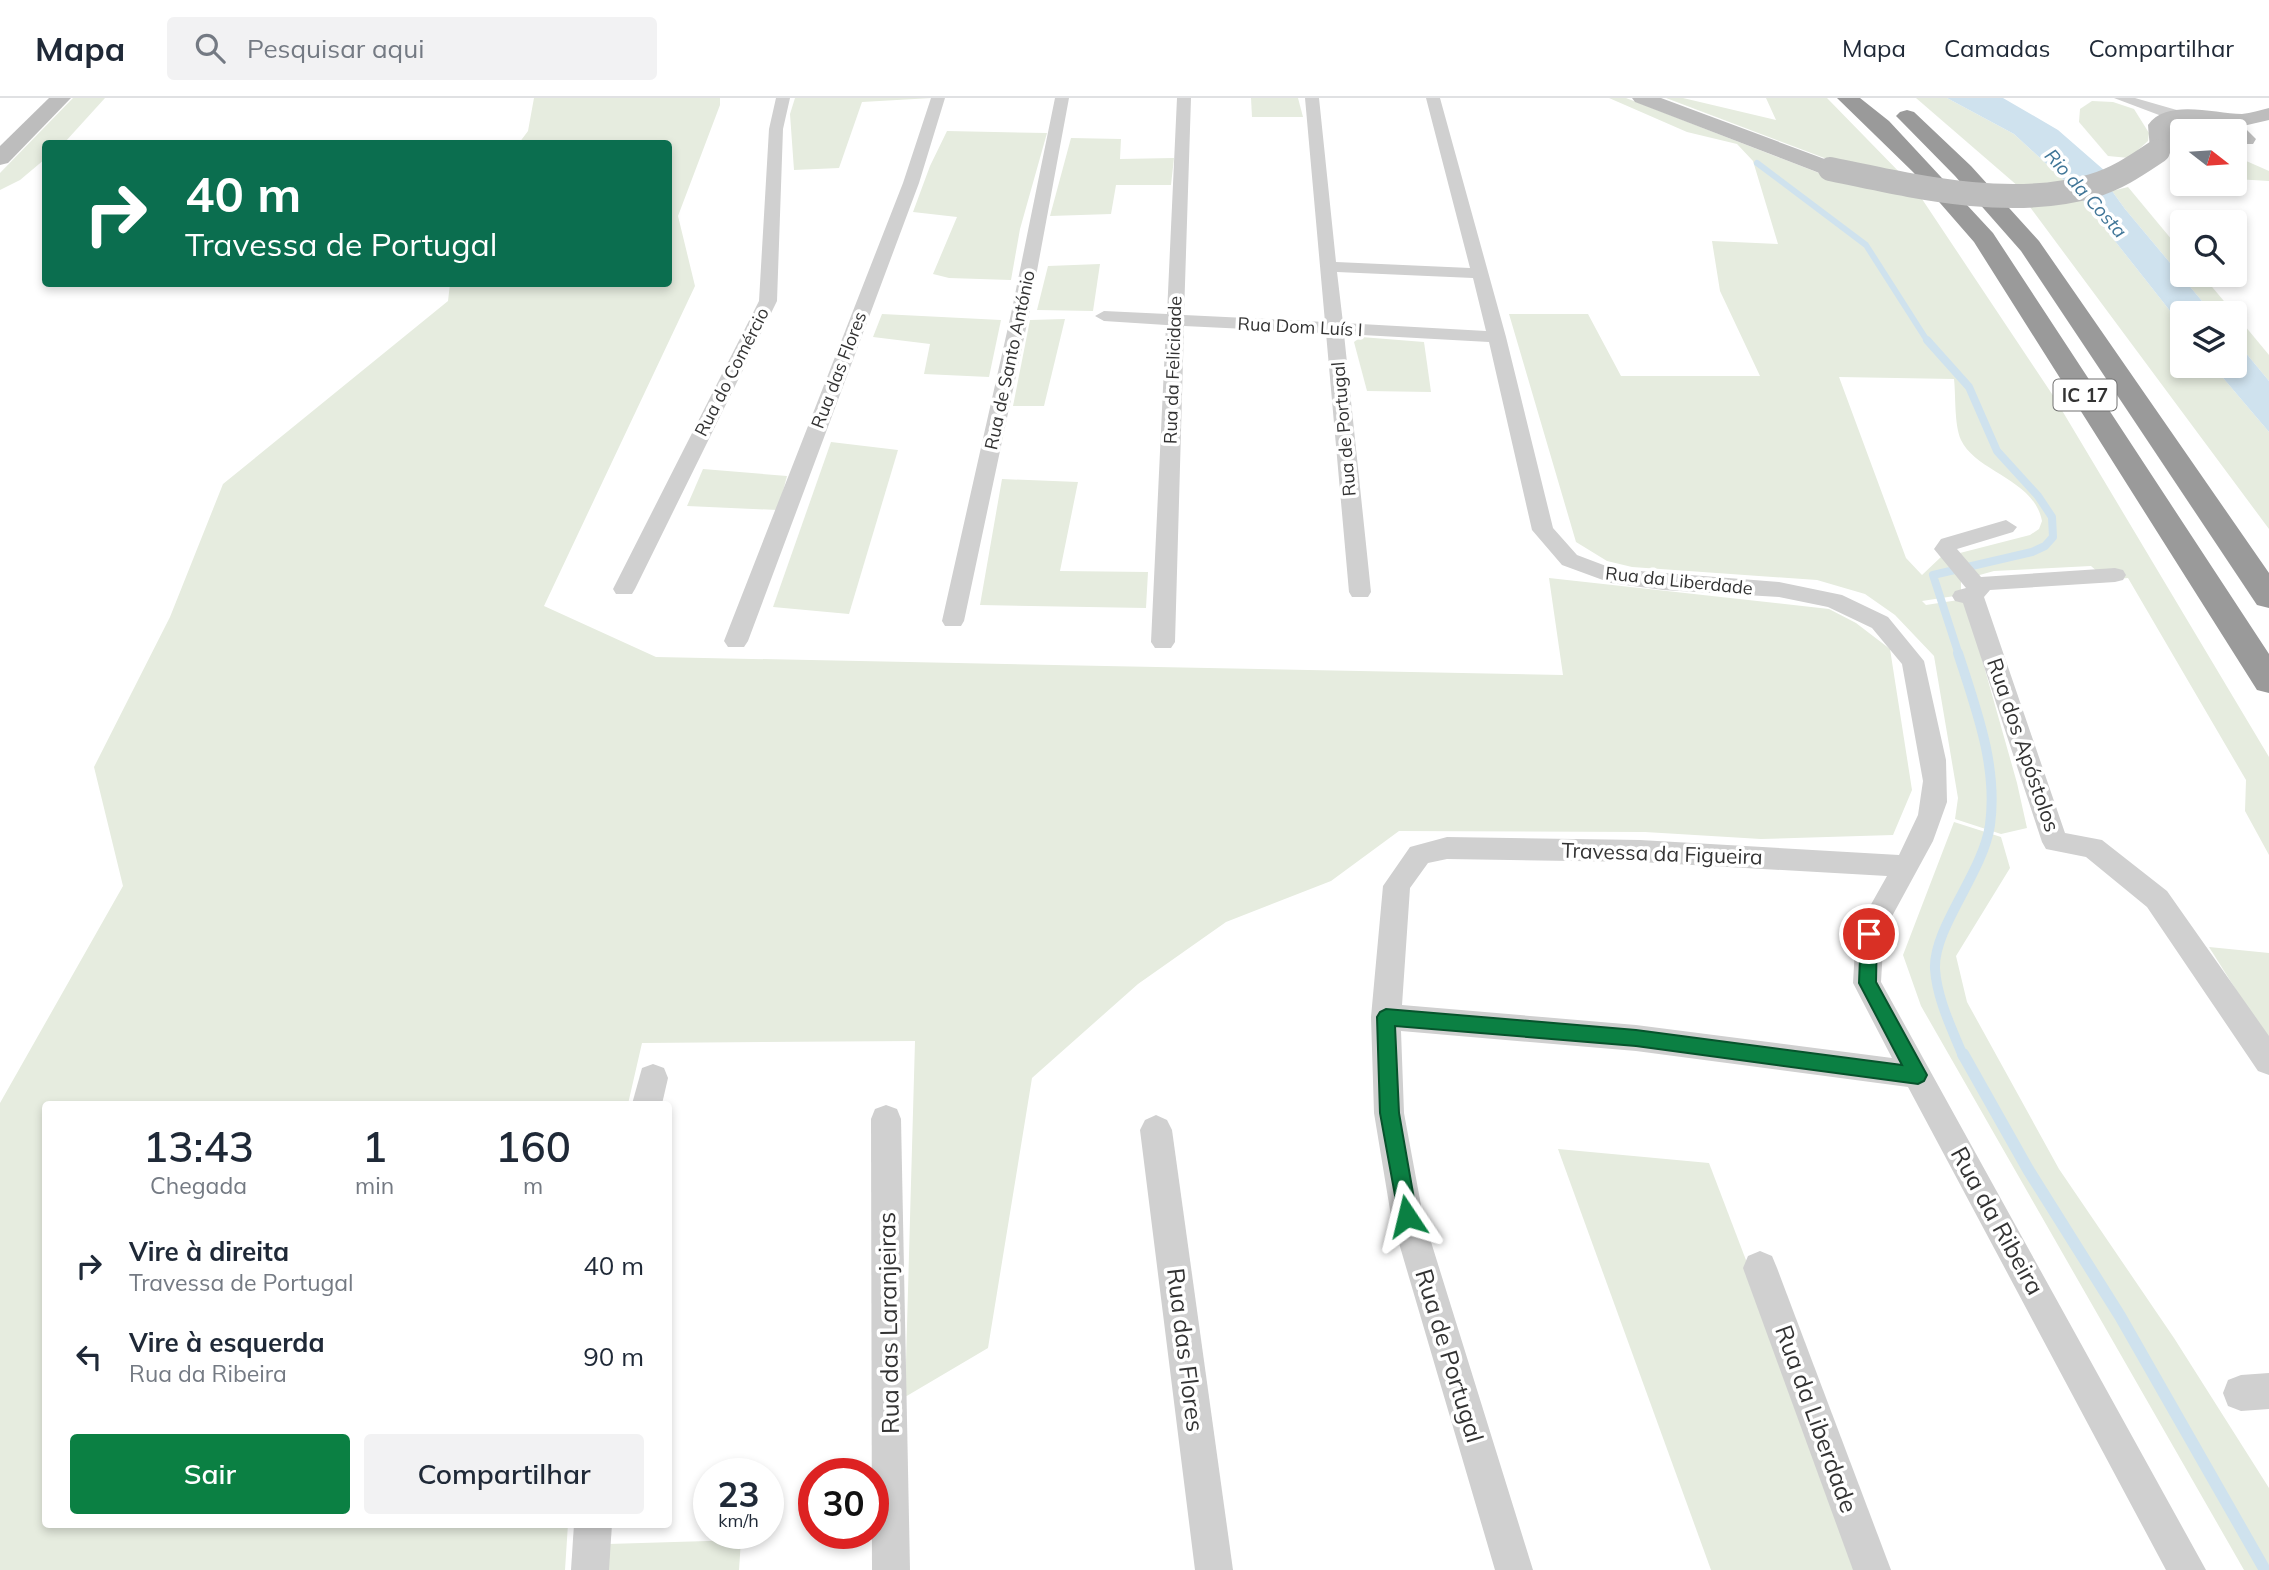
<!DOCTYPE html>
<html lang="pt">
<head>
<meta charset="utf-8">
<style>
  :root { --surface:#fff; --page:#f2f2f3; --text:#1f2937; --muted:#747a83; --line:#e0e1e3; --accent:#0b8043 }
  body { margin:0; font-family:Mulish,sans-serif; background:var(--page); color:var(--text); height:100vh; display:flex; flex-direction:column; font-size:26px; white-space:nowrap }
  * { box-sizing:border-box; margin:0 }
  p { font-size:23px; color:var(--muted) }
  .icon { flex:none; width:38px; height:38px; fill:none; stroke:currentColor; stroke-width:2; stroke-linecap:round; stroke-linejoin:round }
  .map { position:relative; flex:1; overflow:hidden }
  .sheet { position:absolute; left:42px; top:1003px; width:630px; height:427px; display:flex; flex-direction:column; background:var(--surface); border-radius:7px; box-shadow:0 4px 10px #0003 }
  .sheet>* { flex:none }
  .banner { position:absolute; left:42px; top:42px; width:630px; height:147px; border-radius:7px; box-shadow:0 4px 10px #0003; background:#0b6e4f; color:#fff; overflow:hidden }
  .needle { width:46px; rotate:107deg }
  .buttons { position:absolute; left:2170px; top:21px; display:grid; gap:14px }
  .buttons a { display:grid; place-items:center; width:77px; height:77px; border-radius:7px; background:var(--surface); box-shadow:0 4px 10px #0003; font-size:35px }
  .speed { position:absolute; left:693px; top:1360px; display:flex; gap:14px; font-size:35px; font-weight:700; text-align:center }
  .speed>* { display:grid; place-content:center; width:91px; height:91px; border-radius:50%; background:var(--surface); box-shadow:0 4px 10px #0003; line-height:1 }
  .speed small { font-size:18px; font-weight:400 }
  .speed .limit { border:10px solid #d22; background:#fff; color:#111 }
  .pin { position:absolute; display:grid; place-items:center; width:60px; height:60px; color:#fff; margin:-30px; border:4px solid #fff; border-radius:50%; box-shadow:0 2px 7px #0007 }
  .me { position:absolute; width:77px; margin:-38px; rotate:350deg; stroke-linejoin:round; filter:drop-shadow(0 0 5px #0008) }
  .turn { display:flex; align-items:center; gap:24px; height:147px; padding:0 28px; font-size:32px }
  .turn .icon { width:91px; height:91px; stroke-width:2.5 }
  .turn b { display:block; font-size:49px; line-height:60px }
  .eta { display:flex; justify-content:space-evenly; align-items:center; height:119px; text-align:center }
  .eta b { font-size:42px; font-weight:600; line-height:49px }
  .button { display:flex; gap:14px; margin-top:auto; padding:14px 28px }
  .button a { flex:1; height:80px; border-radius:7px; background:var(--accent); color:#fff; font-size:28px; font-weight:600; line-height:80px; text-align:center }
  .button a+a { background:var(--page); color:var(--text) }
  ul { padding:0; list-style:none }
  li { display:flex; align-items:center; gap:21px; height:91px; padding:0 28px }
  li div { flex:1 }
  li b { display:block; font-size:26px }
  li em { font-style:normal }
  header { display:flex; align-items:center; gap:42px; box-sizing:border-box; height:98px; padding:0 35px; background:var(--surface); border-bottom:2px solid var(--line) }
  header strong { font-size:33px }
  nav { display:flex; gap:38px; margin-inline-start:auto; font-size:24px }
  .search { width:490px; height:63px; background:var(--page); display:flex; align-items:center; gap:18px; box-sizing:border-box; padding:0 24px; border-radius:7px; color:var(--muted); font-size:26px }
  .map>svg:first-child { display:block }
  .green { fill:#e6ecdf }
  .water { fill:#cfe2ee }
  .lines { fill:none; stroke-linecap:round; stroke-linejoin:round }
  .stream-far3 { stroke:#cfe2ee; stroke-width:6 }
  .stream-far2 { stroke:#cfe2ee; stroke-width:8 }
  .stream-far1 { stroke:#cfe2ee; stroke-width:10 }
  .stream { stroke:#cfe2ee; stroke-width:12 }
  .street { fill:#d0d0d0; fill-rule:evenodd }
  .secondary { fill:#bdbdbd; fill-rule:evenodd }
  .highway { fill:#9a9a9a; fill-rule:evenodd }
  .secondary-bridge { stroke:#bdbdbd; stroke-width:24 }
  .route { fill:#0b8043; stroke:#07532c; stroke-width:2 }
  .labels { text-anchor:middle; stroke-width:7; stroke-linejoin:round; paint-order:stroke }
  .far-street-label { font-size:18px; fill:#333; stroke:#fff }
  .far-water-label { font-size:19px; font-style:italic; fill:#3f7597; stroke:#fff }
  .shield { fill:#fff; stroke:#707070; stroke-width:2 }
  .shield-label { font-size:19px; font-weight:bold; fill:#333 }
  .street-label { font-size:21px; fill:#333; stroke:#fff }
  .near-street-label { font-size:24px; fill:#333; stroke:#fff }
</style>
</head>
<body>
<header>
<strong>Mapa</strong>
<div class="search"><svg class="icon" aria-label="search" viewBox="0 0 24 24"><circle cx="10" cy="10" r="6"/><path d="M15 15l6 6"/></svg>Pesquisar aqui</div>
<nav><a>Mapa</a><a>Camadas</a><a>Compartilhar</a></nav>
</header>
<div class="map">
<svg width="2269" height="1472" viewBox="0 0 2269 1472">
  <rect width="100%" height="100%" fill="#fff"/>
  <g class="green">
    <polygon points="73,0 105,0 65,44 46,46 45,61 20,82 0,92 0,75"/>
    <polygon points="534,0 720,0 720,7 678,118 695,188 544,508 656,559 1563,577 1549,480 1829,511 1856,525 1890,551 1912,692 1893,737 1761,741 1645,734 1399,733 1331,783 1226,824 1138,886 1032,980 988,1250 905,1299 915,943 642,945 628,1006 46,1006 46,1426 568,1426 565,1472 0,1472 0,1005 123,788 94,669 170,519 223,386 448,203 450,186 668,186 668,46 519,45 528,33"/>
    <polygon points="795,0 932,0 862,4 839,70 794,72 790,16"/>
    <polygon points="1251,0 1298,0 1303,19 1252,19"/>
    <path d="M 1609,0 L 1626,0 L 1824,77 L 1920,98 L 2054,299 L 2269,659 L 2269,757 L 2245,713 L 2246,682 L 2128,480 L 2107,482 L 2091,468 L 1994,473 L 1976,478 L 1956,456 L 2030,437 L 2039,431 L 2042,423 C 2034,381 1976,374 1961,342 C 1954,326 1956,299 1954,281 L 1839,279 L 1906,460 L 1922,477 L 1942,458 L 1961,480 L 1961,497 L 1922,503 L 1926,507 L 1965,501 L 2017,685 L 2027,730 L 2001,736 L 1955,721 L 1958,700 L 1934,558 L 1895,517 L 1865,496 L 1817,482 L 1632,469 L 1607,463 L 1576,444 L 1509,216 L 1588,216 L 1621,278 L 1760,278 L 1720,193 L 1712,143 L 1778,146 L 1753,63 L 1737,46 L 1687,34 Z"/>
    <polygon points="1666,0 1683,0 1776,22 1766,0 1827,0 1906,81 1835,64"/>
    <polygon points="1916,0 1947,0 2014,36 2066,84 2019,89"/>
    <polygon points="2092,3 2113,4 2134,11 2149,35 2148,43 2129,60 2108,58 2079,24 2080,11"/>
    <polygon points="947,33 1047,35 1020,131 1011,182 949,180 933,176 957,119 913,114 930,68"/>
    <polygon points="1071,40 1121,41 1120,61 1174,60 1171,87 1116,87 1111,116 1050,118"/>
    <polygon points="2235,62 2244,62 2269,73 2269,83 2235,81"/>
    <polygon points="2128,89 2182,154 2182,177 2202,177 2234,215 2212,215 2125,111 2112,93"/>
    <polygon points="2081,100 2182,228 2182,268 2213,268 2269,334 2269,431 2027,105"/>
    <polygon points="1100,166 1093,213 1037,212 1048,168"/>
    <polygon points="882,216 1001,222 989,279 924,276 930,246 873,239"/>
    <polygon points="2235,216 2269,257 2269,283 2235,242"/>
    <polygon points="1065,221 1044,308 1013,308 1030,222"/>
    <polygon points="1361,239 1424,244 1431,294 1367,293 1354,244"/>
    <polygon points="831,344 898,352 849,516 773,509"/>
    <polygon points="703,371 787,378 778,412 687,408"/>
    <polygon points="1002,381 1078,384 1060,473 1148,474 1146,510 980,507"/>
    <polygon points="1954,724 2001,739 2010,770 1956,858 1967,904 2059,1071 2174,1240 2269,1390 2269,1472 2244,1472 1921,908 1903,857"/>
    <polygon points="2209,849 2269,855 2269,944"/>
    <polygon points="1558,1051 1709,1065 1864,1472 1711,1472"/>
    <polygon points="741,1442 739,1472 609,1472 608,1446"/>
  </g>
  <g class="water">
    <polygon points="1947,0 2003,0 2058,32 2105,73 2066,84 2014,36"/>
    <polygon points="2112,93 2125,111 2212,215 2182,215 2182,228 2081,100"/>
    <polygon points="2235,242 2269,283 2269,334 2213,268 2235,268"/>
  </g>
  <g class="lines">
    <polyline class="stream-far3" points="1757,65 1866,147 1928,244"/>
    <polyline class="stream-far2" points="1927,242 1969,289 1997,353 2038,398 2052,419 2053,439 2045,448 2032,454 1933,477 1959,557"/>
    <path class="stream-far1" d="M 1958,555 C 1976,611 1998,668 1990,727 C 1983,775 1933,830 1935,871 C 1937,901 1952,931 1963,958"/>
    <polyline class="stream" points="1963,956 2029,1073 2120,1218 2265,1472"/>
    <g class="street">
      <polygon points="776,0 790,0 783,31 777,203 635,491 632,496 616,496 613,491 759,203 769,31"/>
      <polygon points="931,0 945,0 919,85 748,543 744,549 728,549 724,543 903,85"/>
      <polygon points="1055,0 1069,0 1029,216 964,523 961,528 945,528 942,523 1011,216"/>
      <path d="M 1177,0 L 1191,0 L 1184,217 L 1325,224 L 1305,0 L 1319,0 L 1336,164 L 1470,170 L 1426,0 L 1440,0 L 1506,239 L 1553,430 L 1577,457 L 1614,471 L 1779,484 L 1842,497 L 1888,519 L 1924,563 L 1946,662 L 1947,704 L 1933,743 L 1884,833 L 1881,884 L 2206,1472 L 2166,1472 L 1908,989 L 1636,953 L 1401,933 L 1404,1015 L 1423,1118 L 1533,1472 L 1495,1472 L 1391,1118 L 1374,1015 L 1371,919 L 1383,788 L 1410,749 L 1447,739 L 1640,742 L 1899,757 L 1918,717 L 1923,683 L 1902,566 L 1872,530 L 1828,509 L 1779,499 L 1663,492 L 1611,485 L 1562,467 L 1532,432 L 1489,244 L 1344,236 L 1371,494 L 1368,499 L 1352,499 L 1349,494 L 1326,235 L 1184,228 L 1175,544 L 1171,550 L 1155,550 L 1151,544 L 1166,227 L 1104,223 L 1095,218 L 1104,213 L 1167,216 ZM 1337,174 L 1473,180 L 1486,233 L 1343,225 ZM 1447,761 L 1640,764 L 1887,778 L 1856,833 L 1853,885 L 1892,960 L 1636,927 L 1402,907 L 1410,790 L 1428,765 Z"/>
      <polygon points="2114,0 2135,0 2201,19 2194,23 2159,17"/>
      <polygon points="2006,422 2017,429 2013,434 1957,451 1981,479 2115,470 2123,472 2126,477 2123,482 2115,484 1990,492 1984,499 2065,735 2102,742 2167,793 2269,938 2269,977 2258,973 2147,809 2086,759 2046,751 2042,744 1963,505 1955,503 1952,498 1955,493 1966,490 1934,451 1941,441"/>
      <polygon points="653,966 664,970 668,980 662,1006 632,1006 642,970"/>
      <polygon points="886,1007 897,1011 901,1021 910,1472 872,1472 871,1021 875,1011"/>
      <polygon points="1156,1017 1167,1022 1172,1032 1233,1472 1195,1472 1140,1032 1145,1022"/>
      <polygon points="1760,1153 1772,1158 1777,1170 1891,1472 1853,1472 1743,1170 1748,1158"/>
      <polygon points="2269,1275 2269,1311 2241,1313 2228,1308 2223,1295 2228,1282 2241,1277"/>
      <polygon points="574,1426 612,1426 609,1472 571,1472"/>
    </g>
    <g class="secondary">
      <polygon points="49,0 71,0 8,65 0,67 0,48"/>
      <polygon points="1632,0 1661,0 1838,66 1841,71 1830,78 1822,76 1635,4"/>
      <path d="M 2269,10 L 2269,22 L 2243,28 L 2256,41 L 2253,46 L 2237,46 L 2235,33 L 2178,25 L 2170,29 L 2172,51 L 2169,56 L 2161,58 L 2150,51 L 2148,27 C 2167,0 2215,16 2242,16 C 2251,15 2260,12 2269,10 Z"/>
    </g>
    <g class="highway">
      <polygon points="1837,0 1860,0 1889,23 1993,135 2269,556 2269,595 2257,592 1974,144 1913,74"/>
      <polygon points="1907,12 1914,14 1971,68 2039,143 2269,475 2269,510 2257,507 2021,153 1955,78 1900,22 1896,18 1900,14"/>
    </g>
    <path class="secondary-bridge" d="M 1830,71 C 1912,88 2009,112 2092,88 C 2117,81 2137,67 2158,53"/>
  </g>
  <polygon class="route" points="1869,829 1877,836 1876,884 1927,977 1924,983 1918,986 1636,948 1395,928 1399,1015 1417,1118 1414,1125 1407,1128 1400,1125 1380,1015 1377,919 1380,914 1386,911 1636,932 1902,967 1859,885 1861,836"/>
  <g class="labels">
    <g class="far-street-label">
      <text transform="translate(1300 229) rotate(3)" y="6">Rua Dom Luís I</text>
      <text transform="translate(1010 262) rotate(-78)" y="6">Rua de Santo António</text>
      <text transform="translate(839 272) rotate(-69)" y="6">Rua das Flores</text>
      <text transform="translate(1173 272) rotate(-88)" y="6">Rua da Felicidade</text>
      <text transform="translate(732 274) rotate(-63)" y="6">Rua do Comércio</text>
      <text transform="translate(1344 331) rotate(-95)" y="6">Rua de Portugal</text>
      <text transform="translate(1679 483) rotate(6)" y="6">Rua da Liberdade</text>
    </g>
    <g class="far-water-label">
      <text transform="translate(2086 95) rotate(48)" y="7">Rio da Costa</text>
    </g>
    <rect class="shield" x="2053.5" y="281.5" width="63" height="31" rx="5"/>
    <g class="shield-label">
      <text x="2085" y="304">IC 17</text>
    </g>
    <g class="street-label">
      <text transform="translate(2023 647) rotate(71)" y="7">Rua dos Apóstolos</text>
      <text transform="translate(1662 756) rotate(2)" y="7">Travessa da Figueira</text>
    </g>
    <g class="near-street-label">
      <text transform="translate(1997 1123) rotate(61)" y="8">Rua da Ribeira</text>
      <text transform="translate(889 1225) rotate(-91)" y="8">Rua das Laranjeiras</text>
      <text transform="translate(1185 1252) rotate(83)" y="8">Rua das Flores</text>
      <text transform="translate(1449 1258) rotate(73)" y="8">Rua de Portugal</text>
      <text transform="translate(1816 1321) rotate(70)" y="8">Rua da Liberdade</text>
    </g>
  </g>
</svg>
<div class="buttons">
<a><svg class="needle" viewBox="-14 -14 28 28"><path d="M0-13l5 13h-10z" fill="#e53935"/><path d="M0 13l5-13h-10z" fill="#747a83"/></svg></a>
<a><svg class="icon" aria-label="search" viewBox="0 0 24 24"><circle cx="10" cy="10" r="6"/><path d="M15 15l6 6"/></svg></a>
<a><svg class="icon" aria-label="layers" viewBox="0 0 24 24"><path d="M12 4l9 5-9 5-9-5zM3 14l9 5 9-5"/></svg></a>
</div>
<div class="speed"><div>23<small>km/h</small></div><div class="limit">30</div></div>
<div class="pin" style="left:1869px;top:836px;background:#d93025"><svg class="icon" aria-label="arrive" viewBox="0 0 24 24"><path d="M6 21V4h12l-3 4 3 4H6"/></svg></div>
<svg class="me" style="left:1407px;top:1118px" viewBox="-20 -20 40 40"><path d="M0-17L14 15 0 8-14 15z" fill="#0b8043" stroke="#fff" stroke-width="4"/></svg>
<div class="banner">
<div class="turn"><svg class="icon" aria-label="right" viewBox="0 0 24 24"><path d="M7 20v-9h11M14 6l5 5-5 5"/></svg><div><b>40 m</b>Travessa de Portugal</div></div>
</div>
<section class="sheet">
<div class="eta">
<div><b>13:43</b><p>Chegada</p></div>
<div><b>1</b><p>min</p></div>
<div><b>160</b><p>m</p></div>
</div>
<ul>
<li><svg class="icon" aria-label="right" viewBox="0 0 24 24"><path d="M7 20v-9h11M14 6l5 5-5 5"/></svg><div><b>Vire à direita</b><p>Travessa de Portugal</p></div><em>40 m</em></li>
<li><svg class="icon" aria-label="left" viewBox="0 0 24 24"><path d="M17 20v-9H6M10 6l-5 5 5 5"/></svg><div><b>Vire à esquerda</b><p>Rua da Ribeira</p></div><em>90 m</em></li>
</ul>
<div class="button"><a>Sair</a><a>Compartilhar</a></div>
</section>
</div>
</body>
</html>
